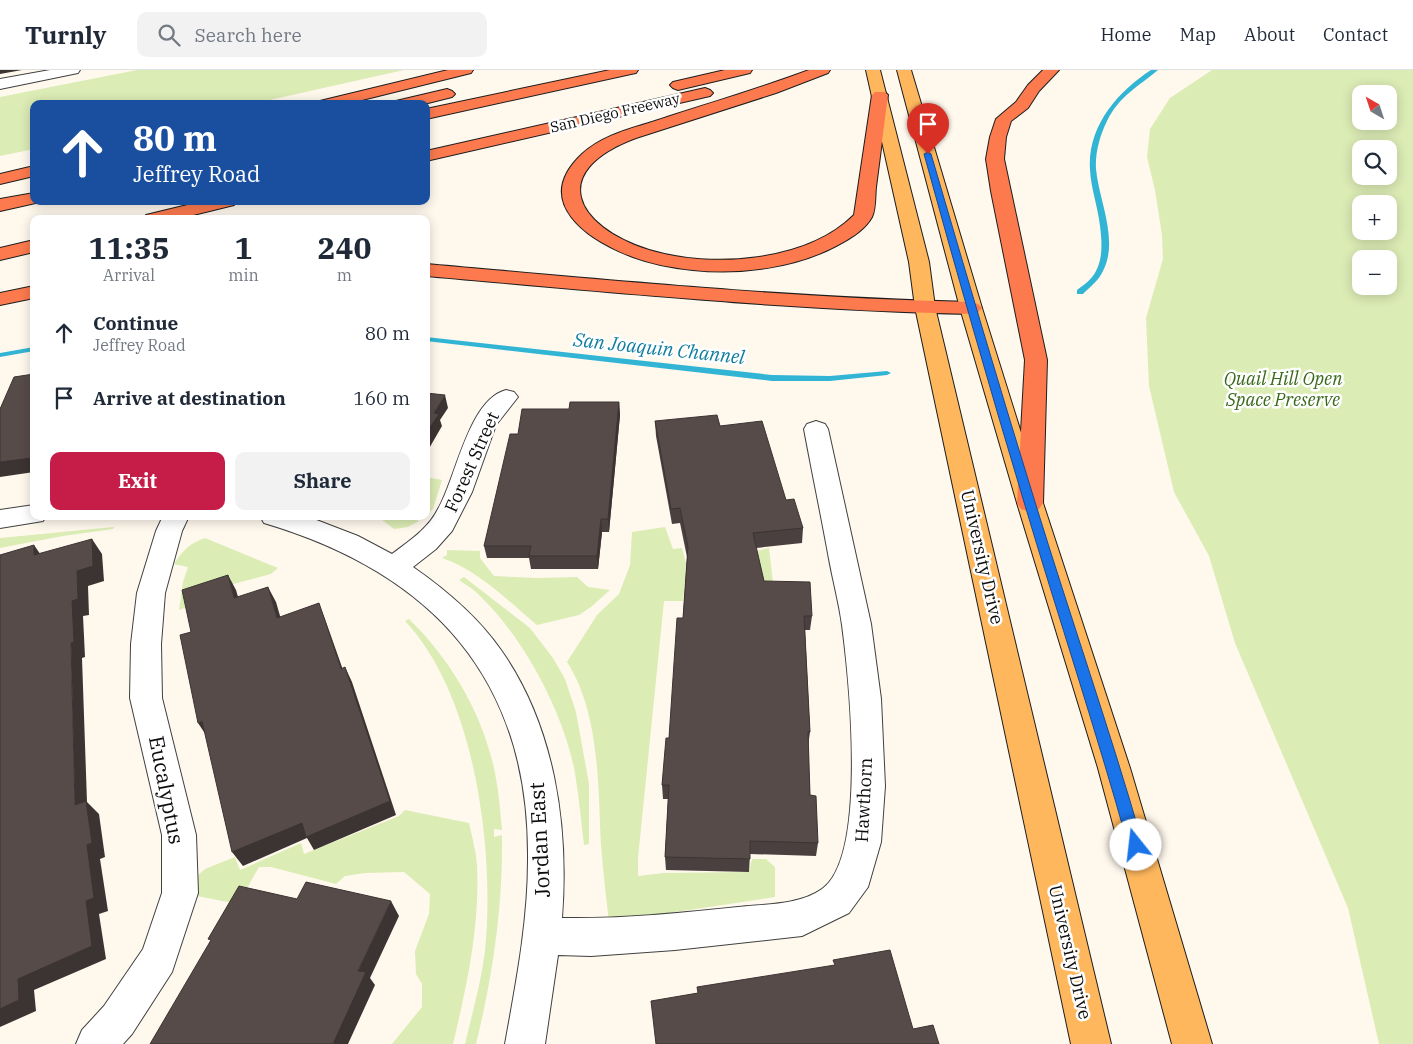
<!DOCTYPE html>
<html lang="en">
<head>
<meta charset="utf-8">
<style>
  :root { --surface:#fff; --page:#f2f2f3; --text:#1f2937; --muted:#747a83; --line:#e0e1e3; --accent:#c51d47 }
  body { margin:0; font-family:"IBM Plex Serif",serif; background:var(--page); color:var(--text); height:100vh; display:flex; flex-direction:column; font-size:19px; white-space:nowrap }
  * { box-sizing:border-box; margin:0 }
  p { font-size:16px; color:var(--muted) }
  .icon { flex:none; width:28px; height:28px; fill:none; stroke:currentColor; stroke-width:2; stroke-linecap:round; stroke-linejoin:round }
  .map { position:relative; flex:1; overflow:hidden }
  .drawer { position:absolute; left:30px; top:145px; width:400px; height:305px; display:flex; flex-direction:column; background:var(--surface); border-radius:10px; box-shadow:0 2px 12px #0003 }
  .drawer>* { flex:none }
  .banner { position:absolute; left:30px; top:30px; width:400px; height:105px; border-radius:10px; box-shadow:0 2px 12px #0003; background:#1a4fa0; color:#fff; overflow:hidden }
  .needle { width:32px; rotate:321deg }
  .buttons { position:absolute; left:1352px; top:15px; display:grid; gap:10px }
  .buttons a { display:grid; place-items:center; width:45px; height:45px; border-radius:10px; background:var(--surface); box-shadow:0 2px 12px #0003; font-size:25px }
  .pin { position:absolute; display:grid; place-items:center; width:42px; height:42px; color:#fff; margin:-51px -21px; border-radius:50% 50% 50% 0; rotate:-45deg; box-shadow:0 0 5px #0007 }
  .pin .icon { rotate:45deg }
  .me { position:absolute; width:55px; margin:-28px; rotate:344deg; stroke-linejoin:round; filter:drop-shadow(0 0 4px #0008) }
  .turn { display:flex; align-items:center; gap:18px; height:105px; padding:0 20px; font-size:22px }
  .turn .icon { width:65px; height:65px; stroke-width:2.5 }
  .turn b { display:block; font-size:35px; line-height:42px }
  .eta { display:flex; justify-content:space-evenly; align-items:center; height:85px; text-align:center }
  .eta b { font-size:30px; font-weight:800; line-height:35px }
  .action { display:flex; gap:10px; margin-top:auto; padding:10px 20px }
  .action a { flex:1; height:58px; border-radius:10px; background:var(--accent); color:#fff; font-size:20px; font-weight:800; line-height:58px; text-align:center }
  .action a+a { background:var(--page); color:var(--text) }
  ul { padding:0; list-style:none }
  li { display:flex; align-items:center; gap:15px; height:65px; padding:0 20px }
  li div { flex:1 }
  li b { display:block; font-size:19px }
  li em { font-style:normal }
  header { display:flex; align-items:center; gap:30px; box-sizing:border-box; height:70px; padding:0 25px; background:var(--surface); border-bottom:1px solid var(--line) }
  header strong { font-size:24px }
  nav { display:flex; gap:28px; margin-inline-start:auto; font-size:18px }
  .search { width:350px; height:45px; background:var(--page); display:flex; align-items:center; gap:12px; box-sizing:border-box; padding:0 18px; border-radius:10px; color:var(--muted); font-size:19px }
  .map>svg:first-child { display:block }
  .green { fill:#dcecb5; fill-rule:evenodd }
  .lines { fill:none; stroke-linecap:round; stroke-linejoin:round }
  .stream { fill:#32b5d5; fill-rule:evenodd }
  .minor-casing { stroke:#404040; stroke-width:2 }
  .major-casing { stroke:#1e1e1e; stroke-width:2 }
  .highway-casing { stroke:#1e1e1e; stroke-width:2 }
  .minor { fill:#fff; fill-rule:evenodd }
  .major { fill:#ffb75d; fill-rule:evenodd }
  .highway { fill:#fc7a4e; fill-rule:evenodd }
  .wall { fill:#4a403f }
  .shaded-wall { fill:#3c3433 }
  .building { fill:#564b49; stroke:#3c3433 }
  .route { fill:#1a73e8; stroke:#114b97 }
  .labels { text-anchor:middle; stroke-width:5; stroke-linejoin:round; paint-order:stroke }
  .far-street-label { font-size:15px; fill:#0d0d0d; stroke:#fff }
  .park-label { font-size:18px; font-style:italic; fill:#3a691a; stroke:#fff }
  .street-label { font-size:18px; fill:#0d0d0d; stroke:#fff }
  .water-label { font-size:19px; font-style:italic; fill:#0f7d9f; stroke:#fff }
  .near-street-label { font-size:21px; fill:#0d0d0d; stroke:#fff }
</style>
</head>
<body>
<header>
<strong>Turnly</strong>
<div class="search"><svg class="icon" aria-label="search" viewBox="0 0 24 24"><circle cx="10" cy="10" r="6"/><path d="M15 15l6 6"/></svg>Search here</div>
<nav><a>Home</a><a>Map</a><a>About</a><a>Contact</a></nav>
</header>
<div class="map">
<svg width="1413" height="974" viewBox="0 0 1413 974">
  <rect width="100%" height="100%" fill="#fff8ed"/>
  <g class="green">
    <polygon points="137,0 404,0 252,34 34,34 34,79 0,86 0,27"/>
    <path d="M 1212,0 L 1413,0 L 1413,974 L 1379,974 L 1348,838 L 1235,573 L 1209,486 L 1174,422 L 1149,316 L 1146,248 L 1163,189 L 1162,165 L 1155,120 L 1147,87 L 1150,59 L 1170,28 ZM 1361,24 L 1389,24 L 1389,51 L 1361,51 ZM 1361,79 L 1389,79 L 1389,106 L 1361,106 ZM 1361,134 L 1389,134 L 1389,161 L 1361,161 ZM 1361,189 L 1389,189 L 1389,216 L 1361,216 Z"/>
    <polygon points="426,407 442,410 433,439 426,445"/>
    <polygon points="377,446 415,446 413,448 419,451 408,457 394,459"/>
    <polygon points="114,457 113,459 63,466 0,478 0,468"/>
    <path d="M 665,457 L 673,479 L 682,478 L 687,497 L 769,478 L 774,521 L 735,510 L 685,512 L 683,531 L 664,531 L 638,788 L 638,806 L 664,803 L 749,802 L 752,789 L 766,789 L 775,797 L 775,827 L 609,852 C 606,827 603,801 601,775 C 598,717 600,643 567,592 L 597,545 L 619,524 L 630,495 L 632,462 Z"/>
    <path d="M 205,468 L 278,498 L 271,504 L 192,525 L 185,530 L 185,538 L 179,540 L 183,512 L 188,497 L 174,494 C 183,480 190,473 205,468 Z"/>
    <path d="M 447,480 L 480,481 L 480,488 L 494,506 L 537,508 L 577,507 L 588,517 L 610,520 L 591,537 L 579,545 L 537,555 C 508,531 478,500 442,488 L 447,485 Z"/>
    <path d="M 464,507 L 530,558 L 553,588 L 565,609 L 576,642 L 589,714 L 589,774 L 584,775 C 581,751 579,727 575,703 C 564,643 524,568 480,526 C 474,519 466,515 459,510 Z"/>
    <path d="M 409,549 C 451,590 483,644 495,703 C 499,722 500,741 502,760 L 494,759 L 494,767 L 502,765 C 503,836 493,905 476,974 L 465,974 C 472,944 481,913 485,881 C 495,783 476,626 405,551 Z"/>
    <path d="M 405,740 L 469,753 C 472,767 476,781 477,795 C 480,856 467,915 453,974 L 392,974 L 422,937 L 422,914 L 416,904 L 415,881 L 429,844 L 430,824 L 404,802 L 365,803 L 345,806 L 336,814 L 271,797 L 259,797 L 238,834 L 197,826 L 198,805 L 205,799 L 235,787 L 240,800 L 301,773 L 304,784 L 399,746 Z"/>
  </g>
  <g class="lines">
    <g class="stream">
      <path d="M 1151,0 L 1158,0 C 1138,17 1120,25 1107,51 C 1100,65 1095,83 1096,99 C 1099,131 1119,170 1103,201 C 1099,210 1090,217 1083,224 L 1077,224 L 1077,220 C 1084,215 1092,209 1096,201 C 1103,188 1102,171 1100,156 C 1098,137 1091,119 1090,100 C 1087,57 1117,22 1151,0 Z"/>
      <polygon points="426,267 772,305 830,306 887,301 891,303 887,305 830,311 772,311 426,271"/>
      <polygon points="34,277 34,281 0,287 0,283"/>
    </g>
    <defs>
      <g id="minor">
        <polygon points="50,0 80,0 78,3 73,4 0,19 0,9"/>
        <path d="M 506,320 L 514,322 L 518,327 L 496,355 L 472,422 L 452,461 L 436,479 L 413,497 C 446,520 478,547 501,580 C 555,657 569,756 562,848 C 621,849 680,843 738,837 C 766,834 799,835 822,819 C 868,787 849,608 842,555 C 839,533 833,511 829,489 C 821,445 812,402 804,359 L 807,354 L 816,351 L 825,354 L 828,359 L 871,554 L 881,629 L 885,716 L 881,772 L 868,817 L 849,843 L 802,866 L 675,880 L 591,886 L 558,885 L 545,974 L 505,974 C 516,913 528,852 528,790 C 530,608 432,503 264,453 L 260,446 L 306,446 L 358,466 L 392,484 C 409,471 428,459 438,439 C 456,409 468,330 506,320 Z"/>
        <polygon points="34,435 34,446 46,446 43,451 0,458 0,440"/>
        <polygon points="163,446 189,446 182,461 165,523 161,574 162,628 196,765 198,823 172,902 132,964 123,974 76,974 82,960 104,936 143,879 162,823 162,765 130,628 131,574 137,523 156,461"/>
      </g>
      <g id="major">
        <polygon points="866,0 880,0 929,192 935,237 1111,974 1071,974 915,237 909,192"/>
        <polygon points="897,0 911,0 982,238 1043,433 1130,698 1212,974 1172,974 1098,698 1017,433 960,238"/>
      </g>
      <g id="highway">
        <polygon points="448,0 473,0 471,3 346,34 318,34 320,31"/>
        <polygon points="610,0 638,0 636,3 631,4 426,49 426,39"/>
        <polygon points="725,0 752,0 750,3 678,20 673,18 670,15 673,12"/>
        <path d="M 809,0 L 830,0 L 828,3 L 776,23 L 636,68 C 547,101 574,156 649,180 C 711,199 807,192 854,145 L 872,25 L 875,22 L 885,22 L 888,25 C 884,56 880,86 876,117 C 875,126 876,139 872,147 C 865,160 848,170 836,176 C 795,198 739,205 693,200 C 673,198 652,194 633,187 C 588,170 531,132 582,84 C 603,65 630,59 655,51 C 707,34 758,19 809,0 Z"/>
        <polygon points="1043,0 1059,0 1039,21 1028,38 1011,51 1006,67 1004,89 1047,290 1043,433 1039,439 1030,442 1021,439 1017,433 1025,290 991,121 986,89 990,67 996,49 1016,32 1028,15"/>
        <polygon points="705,18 710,20 713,23 710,26 426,91 426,81"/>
        <polygon points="447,19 452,21 455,24 452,27 424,34 394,34 396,31"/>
        <polygon points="34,96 34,106 0,114 0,104"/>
        <polygon points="34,123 34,131 40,132 0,141 0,129"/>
        <polygon points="204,131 237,131 234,135 177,149 144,149 146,145"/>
        <polygon points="34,170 34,182 0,190 0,178"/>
        <path d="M 426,194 C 608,210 789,228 971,232 L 978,234 L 982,238 L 978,242 L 971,244 C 789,240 608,222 426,206 Z"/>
        <polygon points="34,216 34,228 0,235 0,223"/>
      </g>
    </defs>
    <use href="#minor" class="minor-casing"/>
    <use href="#major" class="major-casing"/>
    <use href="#highway" class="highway-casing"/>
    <use href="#minor" class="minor"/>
    <use href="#major" class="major"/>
    <use href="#highway" class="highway"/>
  </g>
  <g class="wall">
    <polygon points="619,332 620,345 609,462 602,462 598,499 531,499 529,488 487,488 484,476 518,364 569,339"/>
    <polygon points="655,351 720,356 786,430 803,458 802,473 756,478 764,511 812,546 810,560 805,560 810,662 808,676 810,725 818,773 816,786 750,784 749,802 666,800 665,787 668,729 663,729 662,715 669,668 683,548 687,487 680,453 672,454 656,366"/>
  </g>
  <g class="shaded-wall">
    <polygon points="0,0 22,0 0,4"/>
    <polygon points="445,325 448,338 440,350 442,356 427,382 428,387 426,390 426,364 434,343"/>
    <polygon points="619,332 620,345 609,462 608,449"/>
    <polygon points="34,383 34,402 0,407 0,392"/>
    <polygon points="601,449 602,462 598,499 597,486"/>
    <polygon points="92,469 102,484 104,511 88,516 89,545 83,546 85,587 82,588 87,732 99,744 105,787 100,789 108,841 99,844 106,889 34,920 36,941 0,957 0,939 18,909 86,831 75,735 71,573 72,531 77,501"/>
    <polygon points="34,475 45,491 34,485"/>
    <polygon points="228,505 236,520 243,544 234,528"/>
    <polygon points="268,517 276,532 285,563 277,548"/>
    <polygon points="319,533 325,549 348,614 341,599"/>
    <polygon points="345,597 352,612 396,745 314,780 307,768 243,796 232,782"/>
    <polygon points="202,651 208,668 198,653"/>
    <polygon points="391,831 399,846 370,908 375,915 348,974 333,974 358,901"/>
  </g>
  <g class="building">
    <polygon points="34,304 34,383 32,388 0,392 0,339 14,307"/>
    <polygon points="426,323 445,325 434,343 439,344 426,364"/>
    <polygon points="570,332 619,332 608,449 601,449 597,486 529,486 531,476 484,476 510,364 518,364 522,339 569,339"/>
    <polygon points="717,345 720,356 762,351 786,430 794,429 803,458 753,463 764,511 810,512 812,546 804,546 810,662 808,662 810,725 816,726 818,773 750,771 750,789 665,787 669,715 662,715 666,668 669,668 677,548 683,548 688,477 680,438 671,439 655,351"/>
    <polygon points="92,469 93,496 77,501 78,529 72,531 74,572 71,573 75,735 86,731 92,773 87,775 94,828 86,831 92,876 18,909 19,930 0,939 0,485 34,475 34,485"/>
    <polygon points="228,505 234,528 268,517 277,548 319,533 341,599 345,597 390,731 306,767 302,753 232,782 202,651 198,653 180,565 191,562 182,520"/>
    <polygon points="306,812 391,831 358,901 366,902 333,974 150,974 211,870 208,869 239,816 297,829"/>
    <polygon points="890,880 913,959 933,955 939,974 656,974 651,931 698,923 697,917 835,895 833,890"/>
  </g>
  <path class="route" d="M 928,82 L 931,84 C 965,200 999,316 1035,432 C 1070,546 1110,660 1143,775 L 1141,780 L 1136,781 L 1131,780 L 1128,775 C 1096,660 1058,546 1024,432 C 989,316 956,200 924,84 Z"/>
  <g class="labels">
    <g class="far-street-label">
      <text transform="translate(615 43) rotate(-13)" y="5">San Diego Freeway</text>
    </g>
    <g class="park-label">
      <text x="1283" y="315">Quail Hill Open<tspan x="1283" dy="21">Space Preserve</tspan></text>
    </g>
    <g class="street-label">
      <text transform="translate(472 392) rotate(-66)" y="6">Forest Street</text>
      <text transform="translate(982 487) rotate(77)" y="6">University Drive</text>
      <text transform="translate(864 730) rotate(-87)" y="6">Hawthorn</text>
      <text transform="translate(1070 882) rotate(77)" y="6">University Drive</text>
    </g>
    <g class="water-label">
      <text transform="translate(659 278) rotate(6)" y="7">San Joaquin Channel</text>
    </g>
    <g class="near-street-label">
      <text transform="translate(166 720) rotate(79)" y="7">Eucalyptus</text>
      <text transform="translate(540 770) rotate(-93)" y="7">Jordan East</text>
    </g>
  </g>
</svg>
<div class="buttons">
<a><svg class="needle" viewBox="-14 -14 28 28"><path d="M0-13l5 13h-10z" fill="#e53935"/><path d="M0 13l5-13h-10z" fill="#747a83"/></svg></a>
<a><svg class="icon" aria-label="search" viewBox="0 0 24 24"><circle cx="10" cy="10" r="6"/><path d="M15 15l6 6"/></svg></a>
<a>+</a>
<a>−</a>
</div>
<div class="pin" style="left:928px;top:84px;background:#d93025"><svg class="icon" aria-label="arrive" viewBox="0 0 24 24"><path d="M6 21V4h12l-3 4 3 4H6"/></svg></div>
<svg class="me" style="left:1136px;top:775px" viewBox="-20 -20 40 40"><circle r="19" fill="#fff"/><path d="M0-13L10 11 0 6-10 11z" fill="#1a73e8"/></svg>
<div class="banner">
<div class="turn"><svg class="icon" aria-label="ahead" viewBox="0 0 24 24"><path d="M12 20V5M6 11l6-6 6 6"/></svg><div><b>80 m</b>Jeffrey Road</div></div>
</div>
<section class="drawer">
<div class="eta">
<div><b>11:35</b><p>Arrival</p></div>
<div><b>1</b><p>min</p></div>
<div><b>240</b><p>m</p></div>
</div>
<ul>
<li><svg class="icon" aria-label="ahead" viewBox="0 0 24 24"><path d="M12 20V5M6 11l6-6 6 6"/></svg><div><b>Continue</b><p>Jeffrey Road</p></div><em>80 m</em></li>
<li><svg class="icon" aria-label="arrive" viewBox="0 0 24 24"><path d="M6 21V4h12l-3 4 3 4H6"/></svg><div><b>Arrive at destination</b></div><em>160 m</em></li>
</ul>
<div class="action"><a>Exit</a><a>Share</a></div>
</section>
</div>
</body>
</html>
